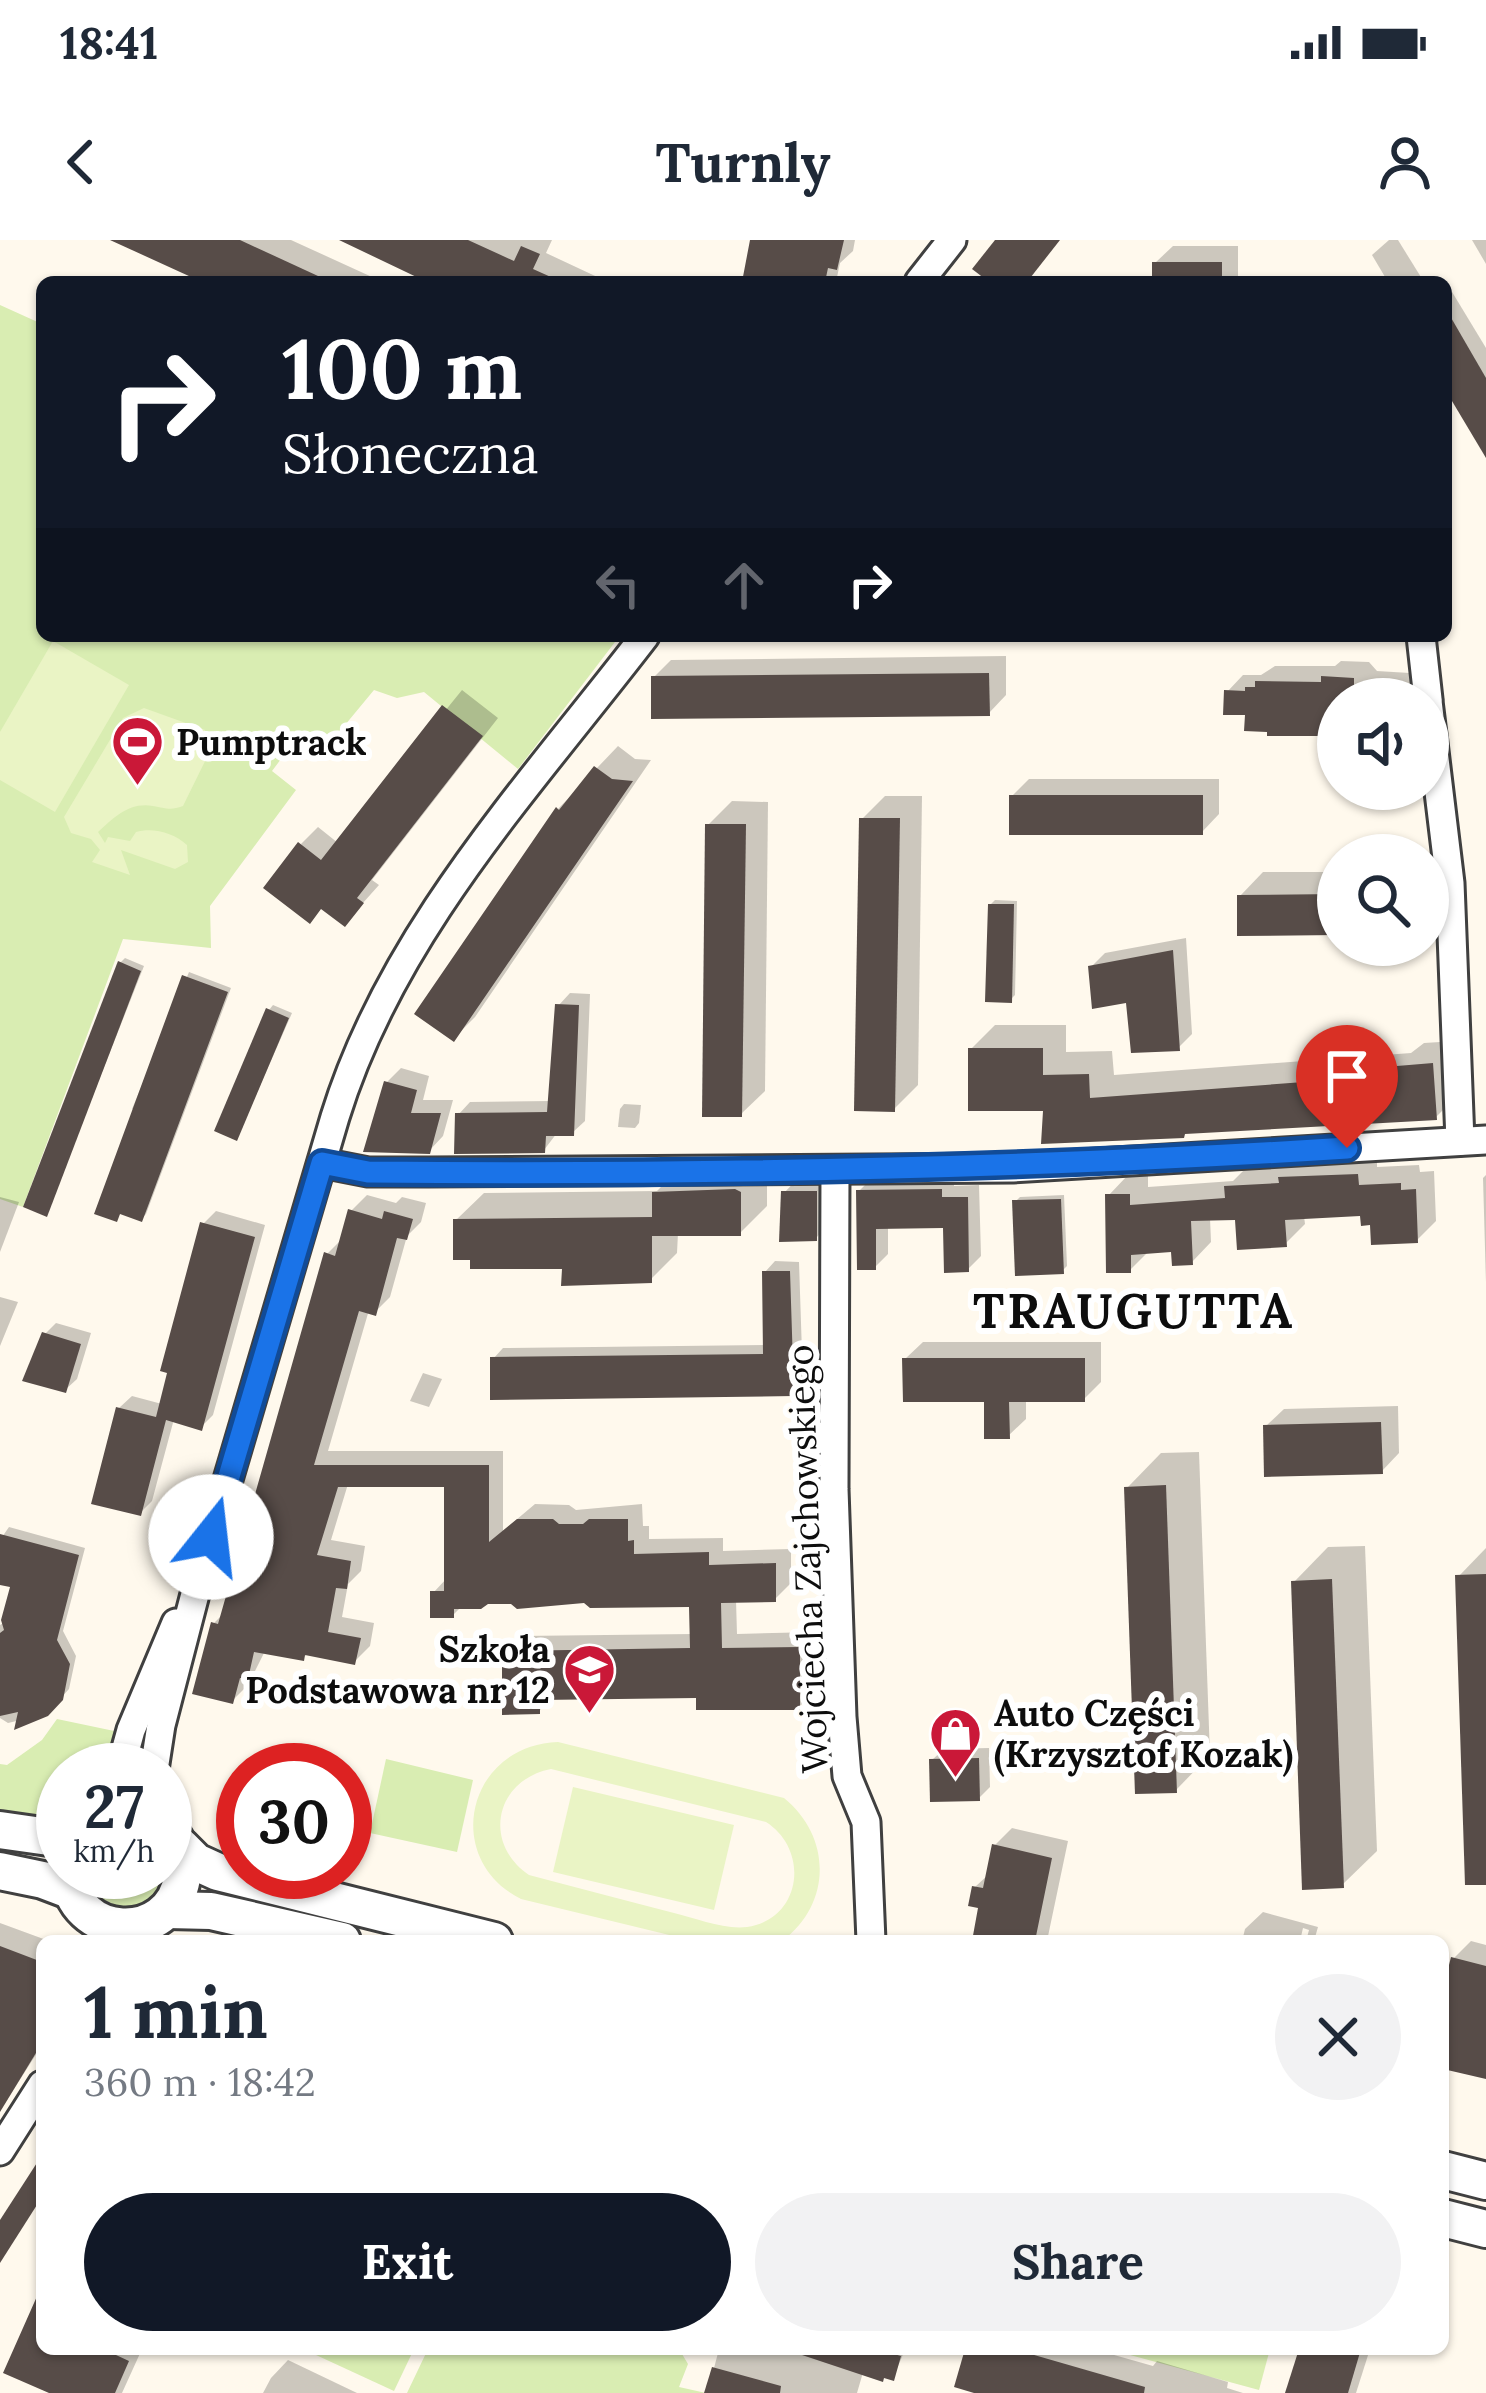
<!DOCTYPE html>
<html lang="en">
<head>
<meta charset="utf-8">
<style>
  :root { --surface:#fff; --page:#f2f2f3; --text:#1f2937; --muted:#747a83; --accent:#111827 }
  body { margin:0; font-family:Lora,serif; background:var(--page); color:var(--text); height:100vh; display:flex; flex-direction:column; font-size:45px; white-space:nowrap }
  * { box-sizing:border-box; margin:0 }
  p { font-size:39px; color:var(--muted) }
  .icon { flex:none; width:66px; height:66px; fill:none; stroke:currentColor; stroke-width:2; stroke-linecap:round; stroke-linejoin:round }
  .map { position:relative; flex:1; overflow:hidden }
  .drawer { position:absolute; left:36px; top:1695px; width:1413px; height:420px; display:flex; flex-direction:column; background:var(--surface); border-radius:18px; box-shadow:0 3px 9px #0004 }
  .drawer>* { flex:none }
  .top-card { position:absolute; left:36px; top:36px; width:1416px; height:366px; border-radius:18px; box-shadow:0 3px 9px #0004; background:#111827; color:#fff; overflow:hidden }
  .buttons { position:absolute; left:1317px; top:438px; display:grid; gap:24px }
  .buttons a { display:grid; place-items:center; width:132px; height:132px; border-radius:50%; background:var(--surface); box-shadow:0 3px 9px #0004; font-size:60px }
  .speed { position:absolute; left:36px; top:1503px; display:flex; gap:24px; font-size:60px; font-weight:700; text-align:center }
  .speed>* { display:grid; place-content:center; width:156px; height:156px; border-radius:50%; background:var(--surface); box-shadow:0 3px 9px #0004; line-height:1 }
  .speed small { font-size:30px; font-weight:400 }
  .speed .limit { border:18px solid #d22; background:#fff; color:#111 }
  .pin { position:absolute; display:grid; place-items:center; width:102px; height:102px; color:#fff; margin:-123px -51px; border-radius:50% 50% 50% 0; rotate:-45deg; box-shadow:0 0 12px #0007 }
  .pin .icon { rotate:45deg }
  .me { position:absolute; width:132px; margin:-66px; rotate:16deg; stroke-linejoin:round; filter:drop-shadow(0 0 9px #0008) }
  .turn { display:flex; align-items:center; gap:42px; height:252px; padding:0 48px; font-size:54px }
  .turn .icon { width:156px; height:156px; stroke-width:2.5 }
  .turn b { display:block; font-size:84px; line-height:102px }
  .lanes { display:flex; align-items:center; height:114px; padding:0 48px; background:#0003; justify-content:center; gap:60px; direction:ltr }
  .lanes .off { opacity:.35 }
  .round { display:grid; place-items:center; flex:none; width:126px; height:126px; border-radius:63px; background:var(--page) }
  .headline { display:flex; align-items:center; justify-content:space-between; height:204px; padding:0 48px }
  h1 { font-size:72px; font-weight:700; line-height:90px }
  .cta { display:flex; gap:24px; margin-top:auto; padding:24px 48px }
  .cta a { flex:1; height:138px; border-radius:72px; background:var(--accent); color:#fff; font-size:48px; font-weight:700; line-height:138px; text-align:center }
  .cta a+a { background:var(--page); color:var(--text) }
  .status { display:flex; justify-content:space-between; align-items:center; height:84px; padding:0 60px; background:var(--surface); direction:ltr }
  .status svg { height:33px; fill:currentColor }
  header { display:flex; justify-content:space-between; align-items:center; height:156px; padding:0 48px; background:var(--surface); font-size:54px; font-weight:700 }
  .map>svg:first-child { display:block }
  .green { fill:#d9edb2 }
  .pitch { fill:#eaf4c5; fill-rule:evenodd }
  .shadow { fill:#0003 }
  .building { fill:#574c48 }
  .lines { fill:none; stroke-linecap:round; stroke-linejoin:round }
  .minor-casing { stroke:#404040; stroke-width:33 }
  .tertiary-casing { stroke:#404040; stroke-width:42 }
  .minor { stroke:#fff; stroke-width:27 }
  .tertiary { stroke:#fff; stroke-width:36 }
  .route-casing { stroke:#114b97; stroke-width:30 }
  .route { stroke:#1a73e8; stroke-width:21 }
  .labels { text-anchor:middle; stroke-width:12; stroke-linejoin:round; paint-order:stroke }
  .poi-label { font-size:36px; font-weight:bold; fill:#0d0d0d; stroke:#fff; text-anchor:start }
  .street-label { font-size:36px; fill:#0d0d0d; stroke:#fff }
  .district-label { font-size:48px; font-weight:bold; letter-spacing:3px; fill:#0d0d0d; stroke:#fff }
</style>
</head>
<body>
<div class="status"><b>18:41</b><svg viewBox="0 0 49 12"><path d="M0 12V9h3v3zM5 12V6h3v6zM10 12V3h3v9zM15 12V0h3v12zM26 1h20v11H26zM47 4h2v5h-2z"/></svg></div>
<header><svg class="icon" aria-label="back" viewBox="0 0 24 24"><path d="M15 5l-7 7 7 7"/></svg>Turnly<svg class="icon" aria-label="person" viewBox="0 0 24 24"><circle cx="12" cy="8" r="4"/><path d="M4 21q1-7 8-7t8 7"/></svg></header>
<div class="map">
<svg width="1486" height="2153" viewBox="0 0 1486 2153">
  <rect width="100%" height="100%" fill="#fff9ed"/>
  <g class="green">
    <polygon points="0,65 42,84 42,396 607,396 615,402 518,529 424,452 397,458 374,450 316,520 293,503 272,531 296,550 210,666 211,708 123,699 23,967 0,959"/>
    <polygon points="57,1479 119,1492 108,1530 63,1530 63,1572 45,1579 0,1576 0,1524 7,1525 42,1500"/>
    <polygon points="386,1519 473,1540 457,1612 370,1593"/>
    <path d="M 88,1632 L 163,1632 C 160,1656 146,1666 123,1669 L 98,1657 Z"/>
    <polygon points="303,2109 414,2109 394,2151"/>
    <polygon points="428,2109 679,2109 688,2124 679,2147 706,2153 407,2153"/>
    <polygon points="1108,2109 1270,2109 1259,2150"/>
  </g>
  <g class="pitch">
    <polygon points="53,401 129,445 55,572 0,540 0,492"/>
    <path d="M 144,468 L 205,490 L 212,507 L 183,566 C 170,571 166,568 153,566 C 129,562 115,577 98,592 L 105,603 L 108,597 L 130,601 L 136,592 C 153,587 174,593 187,605 L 188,622 L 175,629 L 121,610 L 130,635 L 92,622 L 100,610 L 91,599 L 71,593 L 64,577 L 123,478 Z"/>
    <path d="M 558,1502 L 784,1558 C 832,1597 832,1664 782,1701 L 694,1701 L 521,1659 C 441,1619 467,1505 558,1502 ZM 551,1529 L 766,1582 C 810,1610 802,1679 747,1687 C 724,1690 696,1678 674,1673 C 625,1660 577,1648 529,1635 C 482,1603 495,1540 551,1529 Z"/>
    <polygon points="573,1547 734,1585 714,1670 553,1632"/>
  </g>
  <g class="shadow">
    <polygon points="111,0 291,0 383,42 208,42"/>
    <polygon points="366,0 552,0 546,13 608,42 435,42"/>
    <polygon points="753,0 855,0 853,11 840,23 836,42 737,42 747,33"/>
    <polygon points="1389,0 1398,0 1424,42 1388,42 1372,15"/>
    <polygon points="1472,0 1486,0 1486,24"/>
    <polygon points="1173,6 1238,6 1238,42 1155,42 1155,23"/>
    <polygon points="1446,42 1486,108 1486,211 1446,142"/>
    <polygon points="1006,416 1006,455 989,473 654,437 671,420"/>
    <polygon points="1341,421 1369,422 1377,431 1410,433 1410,459 1338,459 1338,481 1331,481 1319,493 1248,472 1227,452 1243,435 1261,435 1275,426 1335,426"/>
    <polygon points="462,450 498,478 372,640 379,645 345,683 301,604 318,587 338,603"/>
    <polygon points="618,506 635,519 651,520 475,777 454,798 558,569"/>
    <polygon points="1029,539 1219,539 1219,574 1202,592 1012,556"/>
    <polygon points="885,556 922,556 918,845 894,869 862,579"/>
    <polygon points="732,561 768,562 765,851 741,874 708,585"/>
    <polygon points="1428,631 1455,631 1456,668 1433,691 1428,691"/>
    <polygon points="1263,632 1338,632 1338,692 1240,656"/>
    <polygon points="995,660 1017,661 1015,755 1010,760 990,665"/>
    <polygon points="1186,698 1192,794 1178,808 1091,727 1105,713"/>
    <polygon points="125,718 144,726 46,974 120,723"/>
    <polygon points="189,732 231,748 146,974 141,979 122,971 116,979 137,871 132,869"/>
    <polygon points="570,753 590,754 585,881 572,893 557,893 544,910 458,875 470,862 551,861 558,766"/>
    <polygon points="273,765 292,773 237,898 269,770"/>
    <polygon points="995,785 1066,785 1066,812 1112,811 1114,835 1411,813 1424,803 1456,801 1460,853 1436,877 1187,891 1046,868 971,809"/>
    <polygon points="401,828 429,836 423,860 453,860 443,896 429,911 387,842"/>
    <polygon points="624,864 641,865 639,883 635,888 618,887 620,869"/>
    <polygon points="1377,916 1377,927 1419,925 1420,932 1434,931 1436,981 1417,1000 1363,973 1304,976 1305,984 1285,1004 1238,977 1210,978 1211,1002 1192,1022 1173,1009 1149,1011 1130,1030 1108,956 1127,936 1148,936 1148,947 1233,941 1246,928 1294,925 1300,919"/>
    <polygon points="682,926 767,926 767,966 740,993 678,993 677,1013 650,1040 565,1026 456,980 484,953 657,951"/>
    <polygon points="801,935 833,935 833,980 816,998 784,953"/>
    <polygon points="1486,935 1486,1043 1483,938"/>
    <polygon points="954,937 954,946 979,945 981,1016 968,1029 946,985 888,986 888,1014 875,1027 859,951 872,938"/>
    <polygon points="367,955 396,963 402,957 426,963 421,982 407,996 390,1057 375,1072 369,1070 328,1211 503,1211 503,1291 535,1264 569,1265 576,1270 642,1264 643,1286 649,1286 649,1299 723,1298 723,1311 791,1309 791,1343 775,1359 736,1360 737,1394 815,1392 815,1451 799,1467 699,1455 552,1457 539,1471 505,1412 520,1396 692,1394 692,1364 512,1361 462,1366 453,1375 433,1353 447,1338 447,1244 348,1244 331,1300 365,1306 361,1331 348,1344 342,1377 374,1383 370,1406 354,1422 308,1413 303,1418 265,1411 248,1445 232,1461 213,1384 224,1373 327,1014 343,998 351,971"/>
    <polygon points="1064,955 1067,1026 1062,1031 1015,962 1020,957"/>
    <polygon points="0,957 19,962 0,1012"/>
    <polygon points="216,971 265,985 213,1175 201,1187 174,1179 152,1261 140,1273 119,1168 132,1156 162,1164 203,984"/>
    <polygon points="775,1021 799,1022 803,1143 793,1153 493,1119 503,1108 766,1105 765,1032"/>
    <polygon points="0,1057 18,1062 0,1106"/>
    <polygon points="56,1083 91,1093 77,1139 65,1150 45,1094"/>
    <polygon points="923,1102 1101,1102 1101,1142 1084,1159 1026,1159 1026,1179 1008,1196 987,1159 905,1119"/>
    <polygon points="423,1133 442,1139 429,1167 410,1161"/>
    <polygon points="1398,1166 1399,1213 1382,1231 1266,1186 1284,1169"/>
    <polygon points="1199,1212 1210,1515 1176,1550 1127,1248 1161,1213"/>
    <polygon points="9,1287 85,1308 63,1391 76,1416 69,1449 46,1474 8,1483 0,1478 0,1385 5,1382 14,1345 0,1341 0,1300"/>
    <polygon points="1365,1306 1377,1611 1342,1645 1294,1342 1328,1307"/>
    <polygon points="1486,1308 1486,1642 1458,1337"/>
    <polygon points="989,1508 990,1547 979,1558 932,1520 944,1509"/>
    <polygon points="1012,1588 1068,1601 1047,1701 975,1701 982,1666 975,1647 989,1634 994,1606"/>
    <polygon points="1263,1672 1318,1687 1314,1701 1306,1701 1309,1690 1303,1688 1300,1701 1242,1701 1245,1689"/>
    <polygon points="0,1683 49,1701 42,1701 42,1762 0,1745"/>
    <polygon points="1471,1701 1486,1705 1486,1833 1443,1826 1443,1762 1454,1718"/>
    <polygon points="42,1782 42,1805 0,1871 0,1785"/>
    <polygon points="42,2066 42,2109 142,2109 122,2153 56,2153 7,2131"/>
    <polygon points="719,2109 894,2109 904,2112 893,2138 864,2129 857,2153 716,2153 708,2151"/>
    <polygon points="968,2109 1093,2109 1153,2126 1157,2121 1228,2142 1227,2148 1243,2153 985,2153"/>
    <polygon points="1302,2109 1370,2109 1356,2153 1288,2153"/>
    <polygon points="288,2120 357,2153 263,2153 271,2138"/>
  </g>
  <g class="building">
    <polygon points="110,0 240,0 331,42 202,42"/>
    <polygon points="339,0 468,0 514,21 521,6 540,14 533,29 562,42 427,42"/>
    <polygon points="750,0 844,0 837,30 828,28 825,42 742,42"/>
    <polygon points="995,0 1060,0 1027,42 989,42 972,29"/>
    <rect x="1152" y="22" width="70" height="20"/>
    <polygon points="1446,69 1486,138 1486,218 1446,151"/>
    <polygon points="989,433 990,476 651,479 651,436"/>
    <polygon points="1321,436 1354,438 1354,459 1338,459 1338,485 1321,484 1320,496 1267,496 1267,492 1244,491 1245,475 1223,475 1224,450 1245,451 1245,447 1255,447 1255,441 1321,442"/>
    <polygon points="442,465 483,496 357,658 364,663 345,687 321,669 310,684 263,648 298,602 321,620"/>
    <polygon points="594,526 612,539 633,541 454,802 414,774 556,567 559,570"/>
    <rect x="1009" y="555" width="194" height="40"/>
    <polygon points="859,578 900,578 895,872 854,871"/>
    <polygon points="705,584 746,584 742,877 702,877"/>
    <polygon points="1338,654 1338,695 1237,696 1237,655"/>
    <polygon points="988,664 1014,664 1012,763 985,762"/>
    <polygon points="1173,710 1180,811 1131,813 1126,763 1092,769 1088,726"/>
    <polygon points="118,721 141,731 47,977 23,967"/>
    <polygon points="182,735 228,752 142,982 120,974 117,982 94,974"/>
    <polygon points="555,764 579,765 574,896 546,896 545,913 454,914 455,873 547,872"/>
    <polygon points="266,768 289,778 237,901 214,891"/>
    <polygon points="968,808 1043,808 1043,835 1089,834 1090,858 1384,836 1397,826 1433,823 1437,880 1185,894 1184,898 1041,904 1043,871 968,871"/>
    <polygon points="384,841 417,850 411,873 441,873 430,914 363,912"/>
    <polygon points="1358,934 1359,945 1401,943 1401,950 1416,949 1418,1003 1371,1005 1370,985 1361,986 1360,976 1285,980 1287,1007 1237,1010 1235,980 1191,981 1193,1025 1172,1026 1171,1012 1131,1015 1131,1033 1106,1033 1105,954 1130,954 1130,965 1225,958 1224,946 1279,943 1278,937"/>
    <polygon points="735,949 741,952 741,996 652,996 652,1043 561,1046 562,1029 470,1029 470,1020 453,1020 453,979 652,977 652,952"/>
    <polygon points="942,949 942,957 968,957 969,1032 944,1033 943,988 876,989 876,1030 857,1030 856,950"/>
    <polygon points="781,951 817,951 817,1001 779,1002"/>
    <polygon points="1061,959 1064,1034 1015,1036 1012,960"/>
    <polygon points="348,969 382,979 384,971 413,979 407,1000 397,998 376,1076 359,1071 314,1225 489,1225 489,1302 517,1279 553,1279 559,1284 583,1284 589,1279 628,1279 628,1301 634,1300 634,1314 709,1312 709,1325 776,1323 776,1362 721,1363 722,1408 800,1407 800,1470 696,1470 696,1458 540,1460 540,1474 502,1475 502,1411 690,1408 689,1367 590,1368 584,1363 517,1369 511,1364 488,1364 481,1369 454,1369 454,1378 430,1378 430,1351 444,1351 444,1247 338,1247 317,1315 351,1321 347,1349 336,1348 328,1392 361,1398 355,1425 305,1415 304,1421 254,1412 248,1439 240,1438 233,1464 192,1454 211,1382 218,1384 324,1012 335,1016"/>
    <polygon points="200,982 255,997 202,1191 166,1180 141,1276 91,1264 116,1167 156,1177 167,1133 160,1131"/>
    <polygon points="762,1031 790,1031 794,1156 490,1160 490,1117 763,1114"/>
    <polygon points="42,1092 81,1104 66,1153 22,1141"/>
    <polygon points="902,1118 1085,1118 1085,1162 1009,1162 1010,1199 984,1199 984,1162 903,1162"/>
    <polygon points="1381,1182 1383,1234 1264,1237 1263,1185"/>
    <polygon points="1166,1245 1177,1553 1135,1554 1124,1247"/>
    <polygon points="0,1294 79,1315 57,1400 70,1424 63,1460 48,1476 14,1490 18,1472 0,1476 0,1393 4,1390 1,1380 10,1347 0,1345"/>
    <polygon points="1486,1334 1486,1645 1465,1645 1455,1335"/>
    <polygon points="1332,1339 1344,1648 1302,1650 1291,1341"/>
    <polygon points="979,1518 980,1561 930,1562 929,1519"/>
    <polygon points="992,1604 1052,1618 1035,1701 972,1701 978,1668 968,1666 972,1646 983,1648"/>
    <polygon points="0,1706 42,1722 42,1803 0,1872"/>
    <polygon points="1451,1717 1486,1726 1486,1839 1443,1829 1443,1749"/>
    <polygon points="42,1915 42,1957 0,2023 0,1980"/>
    <polygon points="42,2045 42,2109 103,2109 129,2121 115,2153 49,2153 3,2133"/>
    <polygon points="797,2109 876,2109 901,2116 894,2141 884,2138 883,2142 796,2113"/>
    <polygon points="965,2109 1013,2109 1145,2147 1144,2153 974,2153 954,2147"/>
    <polygon points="1299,2109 1361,2109 1348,2153 1285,2153"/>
    <polygon points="712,2127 781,2146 780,2153 704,2153"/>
  </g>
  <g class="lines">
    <defs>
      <g id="minor">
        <polyline points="919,42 952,0"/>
        <polyline points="1421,396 1428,459"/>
        <polyline points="1428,461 1450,643 1460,901"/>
        <polyline points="322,923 368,932 428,932 1013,928 1486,900"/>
        <polyline points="835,931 834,1249 842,1477 847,1536 866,1582 871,1701"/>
        <polyline points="120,1530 131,1490 176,1383"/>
        <path d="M 154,1530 L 161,1485 L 201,1331 L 335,877 C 392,692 529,547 645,396"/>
        <polyline points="0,1911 42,1845"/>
      </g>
      <g id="tertiary">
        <polyline points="0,1590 63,1599"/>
        <polyline points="181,1607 196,1622 218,1632 494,1701"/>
        <polyline points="0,1631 43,1640 72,1651"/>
        <path d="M 69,1632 C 71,1701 171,1706 182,1638 C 186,1617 179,1602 165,1586"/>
        <polyline points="168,1670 211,1671 342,1701"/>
        <polyline points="1443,1930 1486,1941"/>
        <polyline points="1443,1978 1486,1989"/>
      </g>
    </defs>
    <use href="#minor" class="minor-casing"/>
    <use href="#tertiary" class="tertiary-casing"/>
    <use href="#minor" class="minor"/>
    <use href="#tertiary" class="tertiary"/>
  </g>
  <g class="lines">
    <defs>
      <path id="route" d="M 211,1297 L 322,923 L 368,932 C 695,935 1021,929 1347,908"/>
    </defs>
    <use href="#route" class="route-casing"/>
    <use href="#route" class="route"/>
  </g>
  <defs>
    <symbol id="stadium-pin" viewBox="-11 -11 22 30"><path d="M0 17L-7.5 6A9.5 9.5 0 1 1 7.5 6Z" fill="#ca1838" stroke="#fff"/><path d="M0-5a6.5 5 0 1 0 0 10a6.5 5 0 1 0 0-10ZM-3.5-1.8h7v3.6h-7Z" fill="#fff"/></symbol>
    <symbol id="school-pin" viewBox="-11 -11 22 30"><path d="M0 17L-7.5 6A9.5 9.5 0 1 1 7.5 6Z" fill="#ca1838" stroke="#fff"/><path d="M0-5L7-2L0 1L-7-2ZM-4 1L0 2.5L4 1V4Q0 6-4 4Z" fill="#fff"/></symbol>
    <symbol id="shop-pin" viewBox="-11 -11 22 30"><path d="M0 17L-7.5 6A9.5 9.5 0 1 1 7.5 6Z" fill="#ca1838" stroke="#fff"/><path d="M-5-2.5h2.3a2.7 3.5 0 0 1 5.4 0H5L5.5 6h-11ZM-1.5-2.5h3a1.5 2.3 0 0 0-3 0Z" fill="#fff"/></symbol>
  </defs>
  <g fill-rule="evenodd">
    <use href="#stadium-pin" x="108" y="472" width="59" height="81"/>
    <use href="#school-pin" x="560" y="1400" width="59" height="81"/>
    <use href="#shop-pin" x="926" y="1464" width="59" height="81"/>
  </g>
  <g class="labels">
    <g class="poi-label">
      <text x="176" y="515">Pumptrack</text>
      <text x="550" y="1422" text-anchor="end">Szkoła<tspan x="550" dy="41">Podstawowa nr 12</tspan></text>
      <text x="994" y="1486">Auto Części<tspan x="994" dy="41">(Krzysztof Kozak)</tspan></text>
    </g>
    <g class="street-label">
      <text transform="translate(807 1319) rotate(-92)" y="13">Wojciecha Zajchowskiego</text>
    </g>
    <g class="district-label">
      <text x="1134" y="1088">TRAUGUTTA</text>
    </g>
  </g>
</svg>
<div class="buttons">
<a><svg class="icon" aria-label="sound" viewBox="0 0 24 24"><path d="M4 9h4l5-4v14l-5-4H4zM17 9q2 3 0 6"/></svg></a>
<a><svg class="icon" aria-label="search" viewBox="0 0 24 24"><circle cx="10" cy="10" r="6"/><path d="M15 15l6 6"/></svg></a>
</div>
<div class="speed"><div>27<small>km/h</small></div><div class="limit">30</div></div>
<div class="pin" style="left:1347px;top:908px;background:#d93025"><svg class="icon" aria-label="arrive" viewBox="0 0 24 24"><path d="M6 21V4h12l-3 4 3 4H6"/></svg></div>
<svg class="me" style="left:211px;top:1297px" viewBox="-20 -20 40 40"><circle r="19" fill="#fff"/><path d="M0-13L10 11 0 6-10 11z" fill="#1a73e8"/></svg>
<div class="top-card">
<div class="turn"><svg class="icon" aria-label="right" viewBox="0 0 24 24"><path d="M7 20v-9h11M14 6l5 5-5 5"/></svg><div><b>100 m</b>Słoneczna</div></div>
<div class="lanes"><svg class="icon off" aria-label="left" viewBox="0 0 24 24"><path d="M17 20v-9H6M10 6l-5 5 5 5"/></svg><svg class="icon off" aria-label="ahead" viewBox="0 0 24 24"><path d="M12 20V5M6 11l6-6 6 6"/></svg><svg class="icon" aria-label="right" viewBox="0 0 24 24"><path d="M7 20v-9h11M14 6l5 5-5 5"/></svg></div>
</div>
<section class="drawer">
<div class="headline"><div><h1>1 min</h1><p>360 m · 18:42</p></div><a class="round"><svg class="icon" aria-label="close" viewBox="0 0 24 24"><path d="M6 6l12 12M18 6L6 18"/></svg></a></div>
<div class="cta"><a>Exit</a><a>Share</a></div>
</section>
</div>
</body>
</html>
